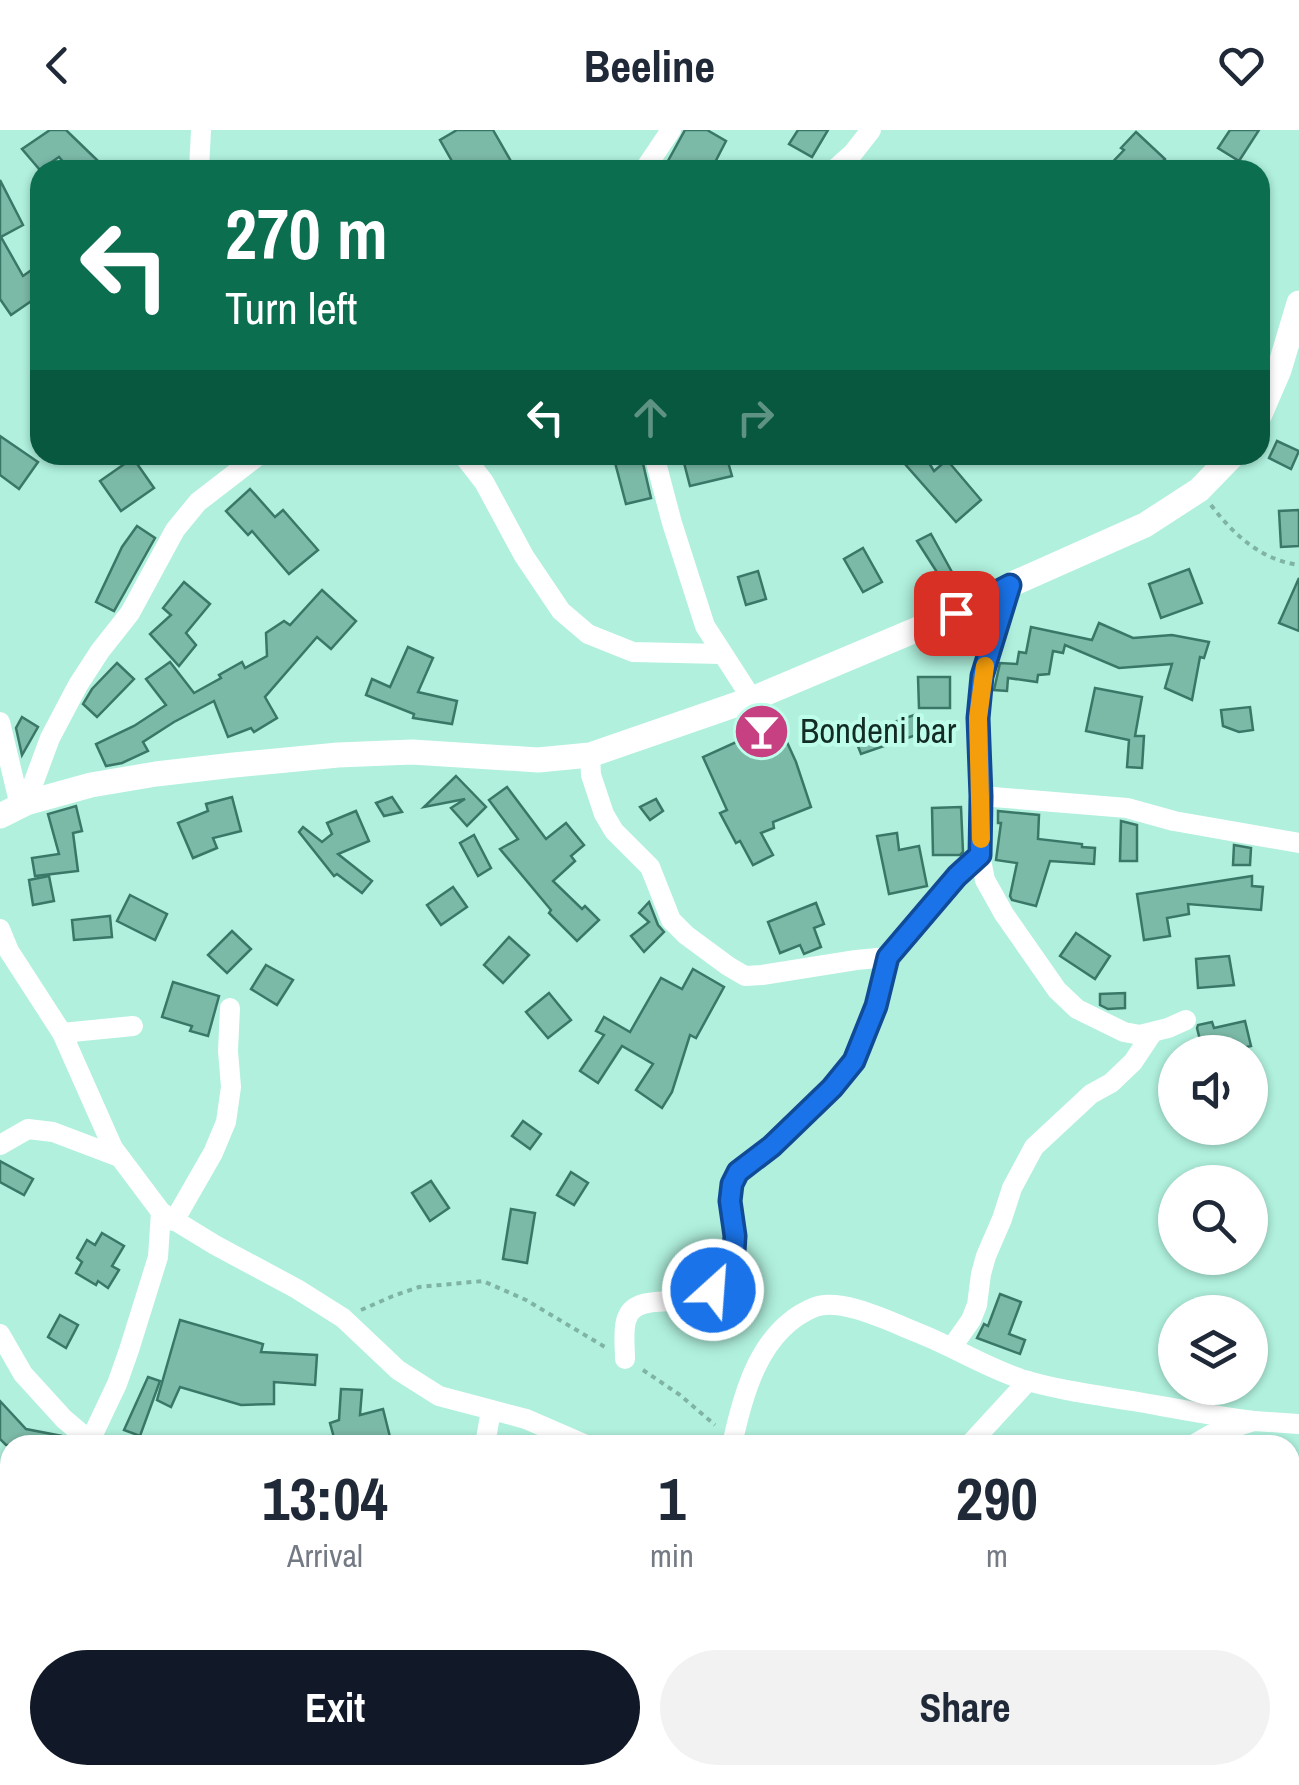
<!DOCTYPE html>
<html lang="en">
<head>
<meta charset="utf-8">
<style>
  :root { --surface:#fff; --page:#f2f2f3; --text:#1f2937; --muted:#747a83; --accent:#111827 }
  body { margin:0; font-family:"Archivo Narrow",sans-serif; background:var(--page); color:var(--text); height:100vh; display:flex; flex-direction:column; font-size:38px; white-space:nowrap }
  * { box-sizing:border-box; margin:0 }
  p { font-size:32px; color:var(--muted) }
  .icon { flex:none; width:55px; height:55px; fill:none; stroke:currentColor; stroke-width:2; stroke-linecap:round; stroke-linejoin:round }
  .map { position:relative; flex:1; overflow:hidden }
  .details { position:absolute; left:0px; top:1305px; width:1300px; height:350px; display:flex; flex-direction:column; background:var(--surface); border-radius:30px 30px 0 0; box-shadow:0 2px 8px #0004 }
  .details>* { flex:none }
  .guide { position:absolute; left:30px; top:30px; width:1240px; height:305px; border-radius:30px; box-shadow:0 2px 8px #0004; background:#0b6e4f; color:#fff; overflow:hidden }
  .buttons { position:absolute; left:1158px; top:905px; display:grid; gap:20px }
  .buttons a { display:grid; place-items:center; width:110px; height:110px; border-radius:50%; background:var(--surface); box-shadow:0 2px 8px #0004; font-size:50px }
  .pin { position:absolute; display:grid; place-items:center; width:85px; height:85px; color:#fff; margin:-42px; border-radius:20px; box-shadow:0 5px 15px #0006 }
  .me { position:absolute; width:110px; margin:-55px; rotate:26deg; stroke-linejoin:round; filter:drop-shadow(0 0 8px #0008) }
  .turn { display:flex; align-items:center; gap:35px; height:210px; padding:0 30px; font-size:45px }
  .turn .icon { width:130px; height:130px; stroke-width:2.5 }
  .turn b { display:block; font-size:70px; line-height:85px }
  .lanes { display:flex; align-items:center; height:95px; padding:0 30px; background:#0003; justify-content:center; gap:50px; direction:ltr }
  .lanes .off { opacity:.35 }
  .eta { display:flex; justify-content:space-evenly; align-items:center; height:170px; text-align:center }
  .eta b { font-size:60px; font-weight:700; line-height:70px }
  .cta { display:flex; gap:20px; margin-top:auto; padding:20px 30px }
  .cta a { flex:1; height:115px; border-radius:60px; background:var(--accent); color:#fff; font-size:40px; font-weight:700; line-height:115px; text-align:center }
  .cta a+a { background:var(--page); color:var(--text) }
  header { display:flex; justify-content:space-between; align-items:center; height:130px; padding:0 30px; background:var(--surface); font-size:45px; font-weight:700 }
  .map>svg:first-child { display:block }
  .building { fill:#7cbaa8; stroke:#3a7767; stroke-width:2.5 }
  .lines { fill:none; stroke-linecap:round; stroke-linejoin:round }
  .path { stroke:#7fb3a4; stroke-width:4; stroke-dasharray:5 5; stroke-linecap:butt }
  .minor { stroke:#fff; stroke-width:20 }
  .tertiary { stroke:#fff; stroke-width:25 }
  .route-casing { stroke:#114b97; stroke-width:25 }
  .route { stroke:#1a73e8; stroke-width:18 }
  .slow { stroke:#f59e0b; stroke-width:18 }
  .labels { text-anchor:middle; stroke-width:8; stroke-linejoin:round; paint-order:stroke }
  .poi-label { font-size:35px; fill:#122c25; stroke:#bdfdea; text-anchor:start }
</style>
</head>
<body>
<header><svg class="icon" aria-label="back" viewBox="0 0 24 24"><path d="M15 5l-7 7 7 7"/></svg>Beeline<svg class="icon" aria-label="heart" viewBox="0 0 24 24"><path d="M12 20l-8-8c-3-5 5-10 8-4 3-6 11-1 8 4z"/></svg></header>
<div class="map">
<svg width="1299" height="1655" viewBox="0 0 1299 1655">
  <rect width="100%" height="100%" fill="#b0f0dd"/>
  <g class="building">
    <polygon points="50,0 66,0 98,31 86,40 70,40 59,27 40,40 22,19"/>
    <polygon points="457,0 493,0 516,40 457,40 440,10"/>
    <polygon points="685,0 707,0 726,11 711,40 663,40"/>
    <polygon points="798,0 828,0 812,27 789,14"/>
    <polygon points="1230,0 1259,0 1239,31 1218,18"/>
    <polygon points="1136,2 1165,29 1154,40 1105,40 1124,20 1121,18"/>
    <polygon points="0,50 23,95 1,107 23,146 40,134 40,165 11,185 0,169"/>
    <polygon points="0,306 38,332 19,359 0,345"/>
    <polygon points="1277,311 1299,321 1291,339 1269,328"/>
    <polygon points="613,325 641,325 651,368 626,374"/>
    <polygon points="682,325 726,325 732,346 690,356"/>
    <polygon points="897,325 924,325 934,341 947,330 981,370 956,392"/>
    <polygon points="133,328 154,358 121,381 100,351"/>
    <polygon points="250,359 275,387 283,380 318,420 289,444 252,401 248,405 226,381"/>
    <polygon points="1299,380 1299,416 1281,417 1279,381"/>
    <polygon points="137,396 155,408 114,481 96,472 122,417"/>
    <polygon points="931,404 953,444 942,450 917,411"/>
    <polygon points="863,418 882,452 863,462 844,429"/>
    <polygon points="1189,439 1202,473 1161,488 1149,454"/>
    <polygon points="758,441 766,469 746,475 738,447"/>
    <polygon points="1299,448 1299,501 1279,493"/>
    <polygon points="184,452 210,474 186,503 196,515 179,536 150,504 171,485 163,478"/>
    <polygon points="322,460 356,491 331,519 317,507 265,567 277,588 254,602 251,598 228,607 214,571 174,592 143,612 148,621 122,633 106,636 96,614 134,596 166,575 146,549 170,532 194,563 221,548 219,545 242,532 245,538 267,526 266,503 284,491 290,495"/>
    <polygon points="1099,493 1133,508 1172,505 1209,512 1204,528 1200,527 1192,570 1165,558 1172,534 1119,538 1065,515 1063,523 1053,521 1049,544 1038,545 1037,552 1008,548 1007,561 994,560 1000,533 1017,534 1019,522 1026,523 1031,497 1092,510"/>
    <polygon points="408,517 433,528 418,562 457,571 452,594 413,588 414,584 366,565 372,549 390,557"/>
    <polygon points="117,533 134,549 97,587 83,574 92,559"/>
    <polygon points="918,547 950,547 950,578 919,578"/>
    <polygon points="1095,558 1142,567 1135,606 1144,606 1142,638 1127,637 1129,610 1086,601"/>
    <polygon points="1250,577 1253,600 1239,602 1223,596 1221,580"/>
    <polygon points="914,585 922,603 861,624 854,606"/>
    <polygon points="22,587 38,597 22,625 16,598"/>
    <polygon points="781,599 796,632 811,677 773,692 774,698 761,703 773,725 753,735 740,711 736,713 720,683 727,680 703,627 754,604 757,611"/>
    <polygon points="456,646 486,677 467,696 451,678 465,669 424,677"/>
    <polygon points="507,657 546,709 566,693 584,715 571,726 575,731 553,751 582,779 585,776 599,790 577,811 549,783 551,780 500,719 518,709 489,670"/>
    <polygon points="232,667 241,701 213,708 217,718 193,728 178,693 208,681 206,674"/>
    <polygon points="392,667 402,682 384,686 376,673"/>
    <polygon points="656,669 663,681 650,690 640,677"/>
    <polygon points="76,676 82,701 73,703 78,741 35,746 32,728 59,724 48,684"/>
    <polygon points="961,677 963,722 960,725 933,725 932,678"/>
    <polygon points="356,681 369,711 338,724 372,751 362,763 337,744 334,746 299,702 303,697 322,712 332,704 327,693"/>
    <polygon points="998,681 1039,685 1038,709 1082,714 1082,717 1095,718 1094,734 1050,731 1036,776 1012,770 1010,766 1017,733 996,730 1001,693 998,693"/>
    <polygon points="1121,691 1137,695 1137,731 1120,731"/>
    <polygon points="897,703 899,720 919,716 927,756 889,764 877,706"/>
    <polygon points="474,705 491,738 478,746 460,713"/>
    <polygon points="1234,715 1251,718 1250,735 1233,735"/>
    <polygon points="49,746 54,771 33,775 29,750"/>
    <polygon points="1252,746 1252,756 1263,757 1261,780 1188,774 1189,784 1167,788 1170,806 1144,810 1137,764"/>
    <polygon points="453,757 467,777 441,795 427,775"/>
    <polygon points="130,765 167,784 155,810 117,791"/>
    <polygon points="649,772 658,795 664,802 644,822 631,806 649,792 639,783"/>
    <polygon points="816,773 824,794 814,798 821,817 804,824 800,815 780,823 768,792"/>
    <polygon points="110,786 112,807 74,810 72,790"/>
    <polygon points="232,801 251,819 227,843 208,825"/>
    <polygon points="1076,803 1110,826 1095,849 1060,826"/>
    <polygon points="509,807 529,825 503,853 484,835"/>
    <polygon points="1229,826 1234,855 1198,858 1196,829"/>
    <polygon points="266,835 293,850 277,875 251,859"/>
    <polygon points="693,839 724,857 696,908 690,905 672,962 662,978 636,960 653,934 622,916 598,953 580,941 604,905 596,901 604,887 630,902 661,848 682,859"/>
    <polygon points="173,852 219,866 208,906 190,901 192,896 162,887"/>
    <polygon points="549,863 571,890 548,908 526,882"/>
    <polygon points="1125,863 1125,878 1108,879 1100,875 1100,864"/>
    <polygon points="1245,891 1251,916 1223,922 1203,922 1197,898 1198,895 1212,892 1214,898"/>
    <polygon points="523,991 541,1004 530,1019 512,1006"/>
    <polygon points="0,1031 33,1049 24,1065 0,1052"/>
    <polygon points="571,1042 588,1053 574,1075 557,1065"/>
    <polygon points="431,1051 449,1078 430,1091 412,1063"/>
    <polygon points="511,1079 535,1083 527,1133 503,1129"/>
    <polygon points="102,1103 124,1116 112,1136 119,1140 108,1158 98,1151 96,1155 76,1143 82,1132 77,1128 87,1110 95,1115"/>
    <polygon points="1000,1164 1021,1172 1009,1204 1025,1210 1020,1224 977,1208 984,1194 988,1196"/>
    <polygon points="60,1185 78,1195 66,1218 48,1207"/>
    <polygon points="180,1190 263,1214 261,1222 317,1225 315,1255 274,1252 274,1274 241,1275 180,1257 171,1277 157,1270"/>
    <polygon points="148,1247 160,1251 140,1306 124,1300"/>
    <polygon points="341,1259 362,1260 360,1285 383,1279 392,1315 336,1315 330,1293 339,1290"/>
    <polygon points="0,1271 26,1299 62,1306 68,1310 67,1315 6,1315 0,1309"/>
  </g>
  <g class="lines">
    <g class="path">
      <path d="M 1211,375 C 1234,405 1261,430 1299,435"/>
      <polyline points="361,1180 393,1166 419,1157 483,1151 526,1170 605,1217"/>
      <polyline points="643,1240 680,1265 715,1295"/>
    </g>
    <g class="minor">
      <polyline points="199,40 201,0"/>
      <polyline points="644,40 671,0"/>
      <polyline points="834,40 853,23 871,0"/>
      <polyline points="463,325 484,352 524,426 561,481 588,504 633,522 721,524"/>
      <polyline points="654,325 672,393 705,496 752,569"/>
      <polyline points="1010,455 982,546 978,588 980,725 985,750 1004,784 1057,860 1077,879 1124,902 1140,905 1168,898 1186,890"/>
      <polyline points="0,592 20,676"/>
      <polyline points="590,625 591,645 604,684 614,701 650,737 671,790 686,805 728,836 745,846 762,845 856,830 888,827 957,746 980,725"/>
      <polyline points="981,666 1127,678 1174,691 1299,713"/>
      <polyline points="26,673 50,608 78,555 100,521 130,483 175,400 198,372 259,325"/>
      <polyline points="0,799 9,821 62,903 113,1018 161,1082 215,1115 297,1159 343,1188 398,1240 439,1266 526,1289 586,1315"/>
      <polyline points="62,903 133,896"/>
      <polyline points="0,1015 28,999 53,1002 119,1027"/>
      <polyline points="174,1091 213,1023 226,992 231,957 228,921 230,878"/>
      <polyline points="0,1204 23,1244 64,1289 90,1311"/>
      <polyline points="952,1217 971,1190 977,1175 981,1144 986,1126 1002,1089 1012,1058 1034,1017 1091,964 1111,953 1133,932 1153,902"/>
      <path d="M 625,1229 C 625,1218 623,1202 626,1191 C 635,1156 690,1186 718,1154 C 753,1113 715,1077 736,1045 C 747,1030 769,1020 782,1006 C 805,982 831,961 851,934 C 871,905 878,861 888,827"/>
      <polyline points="88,1315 117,1254 129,1220 158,1127 161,1082"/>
      <polyline points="485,1315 491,1280"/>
      <path d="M 732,1315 C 743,1263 760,1199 815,1177 C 841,1167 891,1192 916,1202 C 952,1216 985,1237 1021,1249 C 1057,1260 1096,1265 1133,1271 C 1173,1278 1213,1286 1254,1291"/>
      <polyline points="969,1315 1028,1251"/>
      <polyline points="1193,1315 1212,1304 1254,1291 1299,1294"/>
      <polyline points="0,1453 10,1448"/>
      <polyline points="0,1525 10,1515"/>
      <polyline points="55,1645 56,1655"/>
      <polyline points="192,1645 201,1655"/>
      <polyline points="475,1645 476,1655"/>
      <polyline points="1070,1645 1083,1655"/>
      <polyline points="987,1655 993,1645"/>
    </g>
    <g class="tertiary">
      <polyline points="1260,284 1279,240 1299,173"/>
      <polyline points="0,686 26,673 91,655 156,644 234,635 338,625 412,622 538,630 590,625 752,569 956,483 1010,455 1145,395 1199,360 1233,325"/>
    </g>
  </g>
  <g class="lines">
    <defs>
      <polyline id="route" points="713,1160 722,1150 731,1132 734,1122 735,1106 730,1071 732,1054 738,1042 772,1016 832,958 854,931 876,876 888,827 957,746 980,725 981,666 978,588 982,546 1010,455 956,483"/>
    </defs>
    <use href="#route" class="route-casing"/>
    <use href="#route" class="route"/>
    <polyline class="slow" points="981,709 978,588 985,536"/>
  </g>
  <defs>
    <symbol id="bar-disc" viewBox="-11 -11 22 22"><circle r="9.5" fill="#c64082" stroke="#bdfdea"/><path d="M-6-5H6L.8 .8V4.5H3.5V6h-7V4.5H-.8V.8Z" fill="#fff"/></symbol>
  </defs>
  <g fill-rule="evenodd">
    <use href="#bar-disc" x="730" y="570" width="63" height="63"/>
  </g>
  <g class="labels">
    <g class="poi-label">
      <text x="800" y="613">Bondeni bar</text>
    </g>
  </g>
</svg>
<div class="buttons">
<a><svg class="icon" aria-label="sound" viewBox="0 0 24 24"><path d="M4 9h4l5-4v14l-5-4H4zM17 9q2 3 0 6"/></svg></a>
<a><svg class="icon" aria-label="search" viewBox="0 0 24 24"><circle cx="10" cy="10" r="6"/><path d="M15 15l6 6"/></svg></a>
<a><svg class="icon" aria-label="layers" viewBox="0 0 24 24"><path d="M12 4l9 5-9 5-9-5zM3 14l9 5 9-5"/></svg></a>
</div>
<div class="pin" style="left:956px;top:483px;background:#d93025"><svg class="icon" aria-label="arrive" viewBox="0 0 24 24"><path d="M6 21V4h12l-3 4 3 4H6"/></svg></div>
<svg class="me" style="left:713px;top:1160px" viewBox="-20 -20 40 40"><circle r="17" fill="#1a73e8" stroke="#fff" stroke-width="3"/><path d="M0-11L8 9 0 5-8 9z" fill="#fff"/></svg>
<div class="guide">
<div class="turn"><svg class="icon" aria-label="left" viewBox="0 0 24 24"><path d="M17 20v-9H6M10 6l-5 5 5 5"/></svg><div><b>270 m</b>Turn left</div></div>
<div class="lanes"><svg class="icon" aria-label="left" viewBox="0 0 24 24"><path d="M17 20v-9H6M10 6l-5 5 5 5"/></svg><svg class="icon off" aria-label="ahead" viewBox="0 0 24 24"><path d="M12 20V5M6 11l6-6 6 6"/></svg><svg class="icon off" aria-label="right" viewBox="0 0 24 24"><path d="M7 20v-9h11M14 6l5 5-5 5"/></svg></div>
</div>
<section class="details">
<div class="eta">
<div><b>13:04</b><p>Arrival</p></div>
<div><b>1</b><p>min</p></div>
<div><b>290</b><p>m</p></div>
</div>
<div class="cta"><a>Exit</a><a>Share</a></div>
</section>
</div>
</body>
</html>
